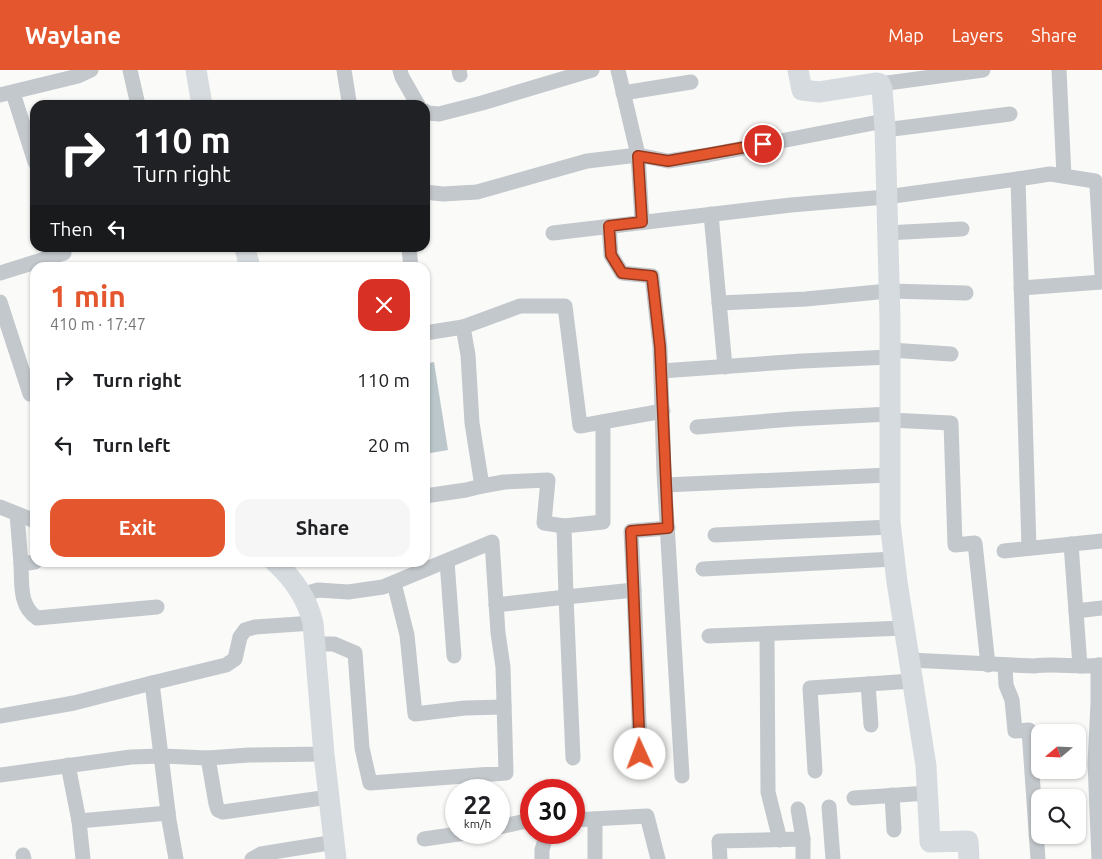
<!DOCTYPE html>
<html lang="en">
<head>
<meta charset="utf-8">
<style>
  :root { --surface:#fff; --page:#f6f6f6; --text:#202124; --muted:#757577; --accent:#e4572e }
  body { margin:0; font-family:Ubuntu,sans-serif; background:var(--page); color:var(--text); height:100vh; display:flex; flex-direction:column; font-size:19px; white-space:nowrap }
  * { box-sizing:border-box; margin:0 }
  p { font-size:16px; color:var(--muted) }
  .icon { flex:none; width:28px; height:28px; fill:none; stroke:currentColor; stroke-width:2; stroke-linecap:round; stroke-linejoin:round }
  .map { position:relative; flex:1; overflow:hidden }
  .panel { position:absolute; left:30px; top:192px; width:400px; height:305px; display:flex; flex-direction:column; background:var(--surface); border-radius:15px; box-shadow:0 1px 4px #0004 }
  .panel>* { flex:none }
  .hud { position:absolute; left:30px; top:30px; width:400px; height:152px; border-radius:15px; box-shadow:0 1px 4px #0004; background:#202124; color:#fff; overflow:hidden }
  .needle { width:32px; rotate:251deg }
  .fabs { position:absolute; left:1031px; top:654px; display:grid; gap:10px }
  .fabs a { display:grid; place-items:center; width:55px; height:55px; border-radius:10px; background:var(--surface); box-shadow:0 1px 4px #0004; font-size:25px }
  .speed { position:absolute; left:445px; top:709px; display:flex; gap:10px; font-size:25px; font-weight:700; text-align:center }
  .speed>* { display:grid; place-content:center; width:65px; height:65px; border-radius:50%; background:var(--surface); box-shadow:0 1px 4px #0004; line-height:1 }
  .speed small { font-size:12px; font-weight:400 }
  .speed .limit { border:8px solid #d22; background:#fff; color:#111 }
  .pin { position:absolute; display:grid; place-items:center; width:42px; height:42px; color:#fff; margin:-21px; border:2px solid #fff; border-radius:50%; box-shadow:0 1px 5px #0007 }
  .me { position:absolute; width:55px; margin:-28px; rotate:358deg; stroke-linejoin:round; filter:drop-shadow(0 0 4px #0008) }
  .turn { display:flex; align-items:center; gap:18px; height:105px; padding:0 20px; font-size:22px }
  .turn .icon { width:65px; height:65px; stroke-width:2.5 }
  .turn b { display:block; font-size:35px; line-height:42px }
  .then { display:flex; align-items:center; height:48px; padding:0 20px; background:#0003; gap:10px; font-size:19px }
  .round { display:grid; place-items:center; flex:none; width:52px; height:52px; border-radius:15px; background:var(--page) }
  .headline { display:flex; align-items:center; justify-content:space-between; height:85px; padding:0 20px }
  h1 { font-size:30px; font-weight:700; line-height:38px; color:var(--accent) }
  .cta { display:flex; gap:10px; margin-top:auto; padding:10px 20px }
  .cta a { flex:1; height:58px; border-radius:15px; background:var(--accent); color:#fff; font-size:20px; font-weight:700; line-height:58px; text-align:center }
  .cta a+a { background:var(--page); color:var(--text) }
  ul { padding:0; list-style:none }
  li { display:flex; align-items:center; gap:15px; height:65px; padding:0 20px }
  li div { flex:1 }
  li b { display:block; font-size:19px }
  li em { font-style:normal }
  header { display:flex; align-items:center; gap:30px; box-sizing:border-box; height:70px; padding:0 25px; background:var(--accent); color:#fff }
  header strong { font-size:24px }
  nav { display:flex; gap:28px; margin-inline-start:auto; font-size:18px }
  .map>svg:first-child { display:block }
  .water { fill:#bbc7cb }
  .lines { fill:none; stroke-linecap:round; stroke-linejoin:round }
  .street { stroke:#c3c8cc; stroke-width:15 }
  .secondary { stroke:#d6dbdf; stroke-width:21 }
  .route-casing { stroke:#94391e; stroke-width:12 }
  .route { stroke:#e4572e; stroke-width:9 }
</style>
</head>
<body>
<header>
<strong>Waylane</strong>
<nav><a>Map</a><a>Layers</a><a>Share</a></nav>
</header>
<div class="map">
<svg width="1102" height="789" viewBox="0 0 1102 789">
  <rect width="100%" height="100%" fill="#fafaf8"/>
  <polygon class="water" points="434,292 448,380 425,384 425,294"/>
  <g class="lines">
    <g class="street">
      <polyline points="130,0 138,35"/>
      <polyline points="344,0 349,31"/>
      <polyline points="400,0 402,7 418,35"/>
      <polyline points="459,0 460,5"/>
      <polyline points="1059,0 1064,106"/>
      <polyline points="880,14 983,0"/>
      <polyline points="13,23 35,92"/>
      <polyline points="623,23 691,12"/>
      <polyline points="0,25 78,6 91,0"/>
      <polyline points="425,41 428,43 439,44 482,33 592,0"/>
      <polyline points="885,60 1010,44"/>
      <polyline points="425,122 443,124 477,122 587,91 638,85 618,0"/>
      <polyline points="711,144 725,297"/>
      <polyline points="642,152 638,85 668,91 708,85 884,51"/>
      <polyline points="609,156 611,185 622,203 652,206 660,277 664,403 682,706"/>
      <polyline points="553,163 791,135 886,127 1018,109"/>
      <polyline points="886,163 962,159"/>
      <polyline points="409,178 411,198"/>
      <polyline points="0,203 64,183 63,178"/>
      <polyline points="1021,218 1102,212"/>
      <polyline points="0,232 30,324"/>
      <polyline points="719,233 806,229 888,221 966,223"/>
      <polyline points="425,263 463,257 520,236 565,236 580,356 663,341"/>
      <polyline points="890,280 951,284"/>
      <polyline points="661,301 802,291 890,287"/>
      <polyline points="890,350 951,353 955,475 975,473 988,595"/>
      <polyline points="603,352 603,452 564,456 566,527 634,520 631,461 668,458"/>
      <polyline points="697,357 793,349 890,344"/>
      <polyline points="665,415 889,405"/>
      <polyline points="482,416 504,412 548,410 544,453 564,456"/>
      <polyline points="425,426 466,420 482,416 472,353 468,285 463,257"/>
      <polyline points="0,437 35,451"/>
      <polyline points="17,444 21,494"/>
      <polyline points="715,465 891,457"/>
      <polyline points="1071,474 1080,596"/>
      <polyline points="1029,478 1018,109 1050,104 1095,111 1097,116 1102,205"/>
      <polyline points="1004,481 1102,471"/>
      <polyline points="447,491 454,586"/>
      <path d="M 35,492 L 21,494 C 22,514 19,536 37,548 L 157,537"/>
      <polyline points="703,499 894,489"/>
      <polyline points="394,513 407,565 415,644 465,638 504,637"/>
      <polyline points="634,520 641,702"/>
      <polyline points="302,525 318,520 348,522 383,517 492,472 498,563 503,597 506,703 370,713 362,678 355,583 334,574 315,574"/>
      <polyline points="496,535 566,527 573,688"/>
      <polyline points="1076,541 1102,538"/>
      <polyline points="767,564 768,722 780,770"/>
      <polyline points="709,566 904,558"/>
      <path d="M 909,590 L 1034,596 C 1057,593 1079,598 1102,595"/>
      <polyline points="1005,595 1006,615 1012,630 1015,661 1029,660 1038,789"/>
      <polyline points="1098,595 1098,633 1095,693 1099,789"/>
      <polyline points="868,614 871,655"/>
      <polyline points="0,646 74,633 152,613"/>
      <polyline points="208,688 216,734 218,740 223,742 329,727"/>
      <polyline points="68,695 79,751"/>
      <polyline points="815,701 810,618 912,611"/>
      <polyline points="0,705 131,687 162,686 208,688 249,685 324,684"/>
      <polyline points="892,725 894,760"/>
      <polyline points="854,728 928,723"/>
      <polyline points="829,737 833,789"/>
      <polyline points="798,739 803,769"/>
      <polyline points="595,749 595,789"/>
      <polyline points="574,750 647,746 658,789"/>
      <polyline points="499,757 531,750"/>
      <polyline points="424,769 472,762"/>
      <polyline points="23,785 24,789"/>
      <polyline points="83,789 79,751 168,743"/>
      <polyline points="176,789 169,750 152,613 226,595 235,589 240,567 245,560 255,557 313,553"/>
      <polyline points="252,789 261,784 335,772"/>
      <polyline points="542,789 542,780 547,762"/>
      <polyline points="720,789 719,771 803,769 803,789"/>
    </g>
    <g class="secondary">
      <polyline points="196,0 202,35"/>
      <polyline points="798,0 802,20 819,22 877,13 880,14 882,19 885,57 890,250 890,452 897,512 926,696 930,772 968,771 969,789"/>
      <polyline points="245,178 250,198"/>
      <path d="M 275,492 C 294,509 307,528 313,553 L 324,684 L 336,789"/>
    </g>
  </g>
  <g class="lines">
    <defs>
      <polyline id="route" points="640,684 631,461 668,458 660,277 652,206 622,203 611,185 609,156 642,152 638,86 668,91 763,74"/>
    </defs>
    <use href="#route" class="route-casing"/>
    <use href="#route" class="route"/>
  </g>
</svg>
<div class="fabs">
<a><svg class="needle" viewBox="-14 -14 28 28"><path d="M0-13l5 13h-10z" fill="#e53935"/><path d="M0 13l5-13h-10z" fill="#757577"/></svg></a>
<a><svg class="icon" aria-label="search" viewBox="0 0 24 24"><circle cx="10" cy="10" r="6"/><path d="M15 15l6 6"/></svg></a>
</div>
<div class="speed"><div>22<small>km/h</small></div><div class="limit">30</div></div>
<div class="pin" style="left:763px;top:74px;background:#d93025"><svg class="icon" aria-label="arrive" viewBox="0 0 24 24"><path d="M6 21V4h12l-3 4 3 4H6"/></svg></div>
<svg class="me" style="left:640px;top:684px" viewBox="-20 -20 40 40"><circle r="19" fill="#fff"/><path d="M0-13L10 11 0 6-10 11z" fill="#e4572e"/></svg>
<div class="hud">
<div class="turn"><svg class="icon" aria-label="right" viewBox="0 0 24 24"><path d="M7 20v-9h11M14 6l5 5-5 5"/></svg><div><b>110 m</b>Turn right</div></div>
<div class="then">Then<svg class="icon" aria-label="left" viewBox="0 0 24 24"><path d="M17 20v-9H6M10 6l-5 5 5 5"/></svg></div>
</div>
<section class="panel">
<div class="headline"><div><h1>1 min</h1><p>410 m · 17:47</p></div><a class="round" style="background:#d93025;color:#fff"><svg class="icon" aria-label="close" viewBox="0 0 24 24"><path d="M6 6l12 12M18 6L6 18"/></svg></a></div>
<ul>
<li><svg class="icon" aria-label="right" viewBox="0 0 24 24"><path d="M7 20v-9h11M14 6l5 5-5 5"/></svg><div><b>Turn right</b></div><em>110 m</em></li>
<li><svg class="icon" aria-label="left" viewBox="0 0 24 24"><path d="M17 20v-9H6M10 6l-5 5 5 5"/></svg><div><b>Turn left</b></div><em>20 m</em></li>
</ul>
<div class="cta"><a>Exit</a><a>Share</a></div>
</section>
</div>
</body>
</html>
